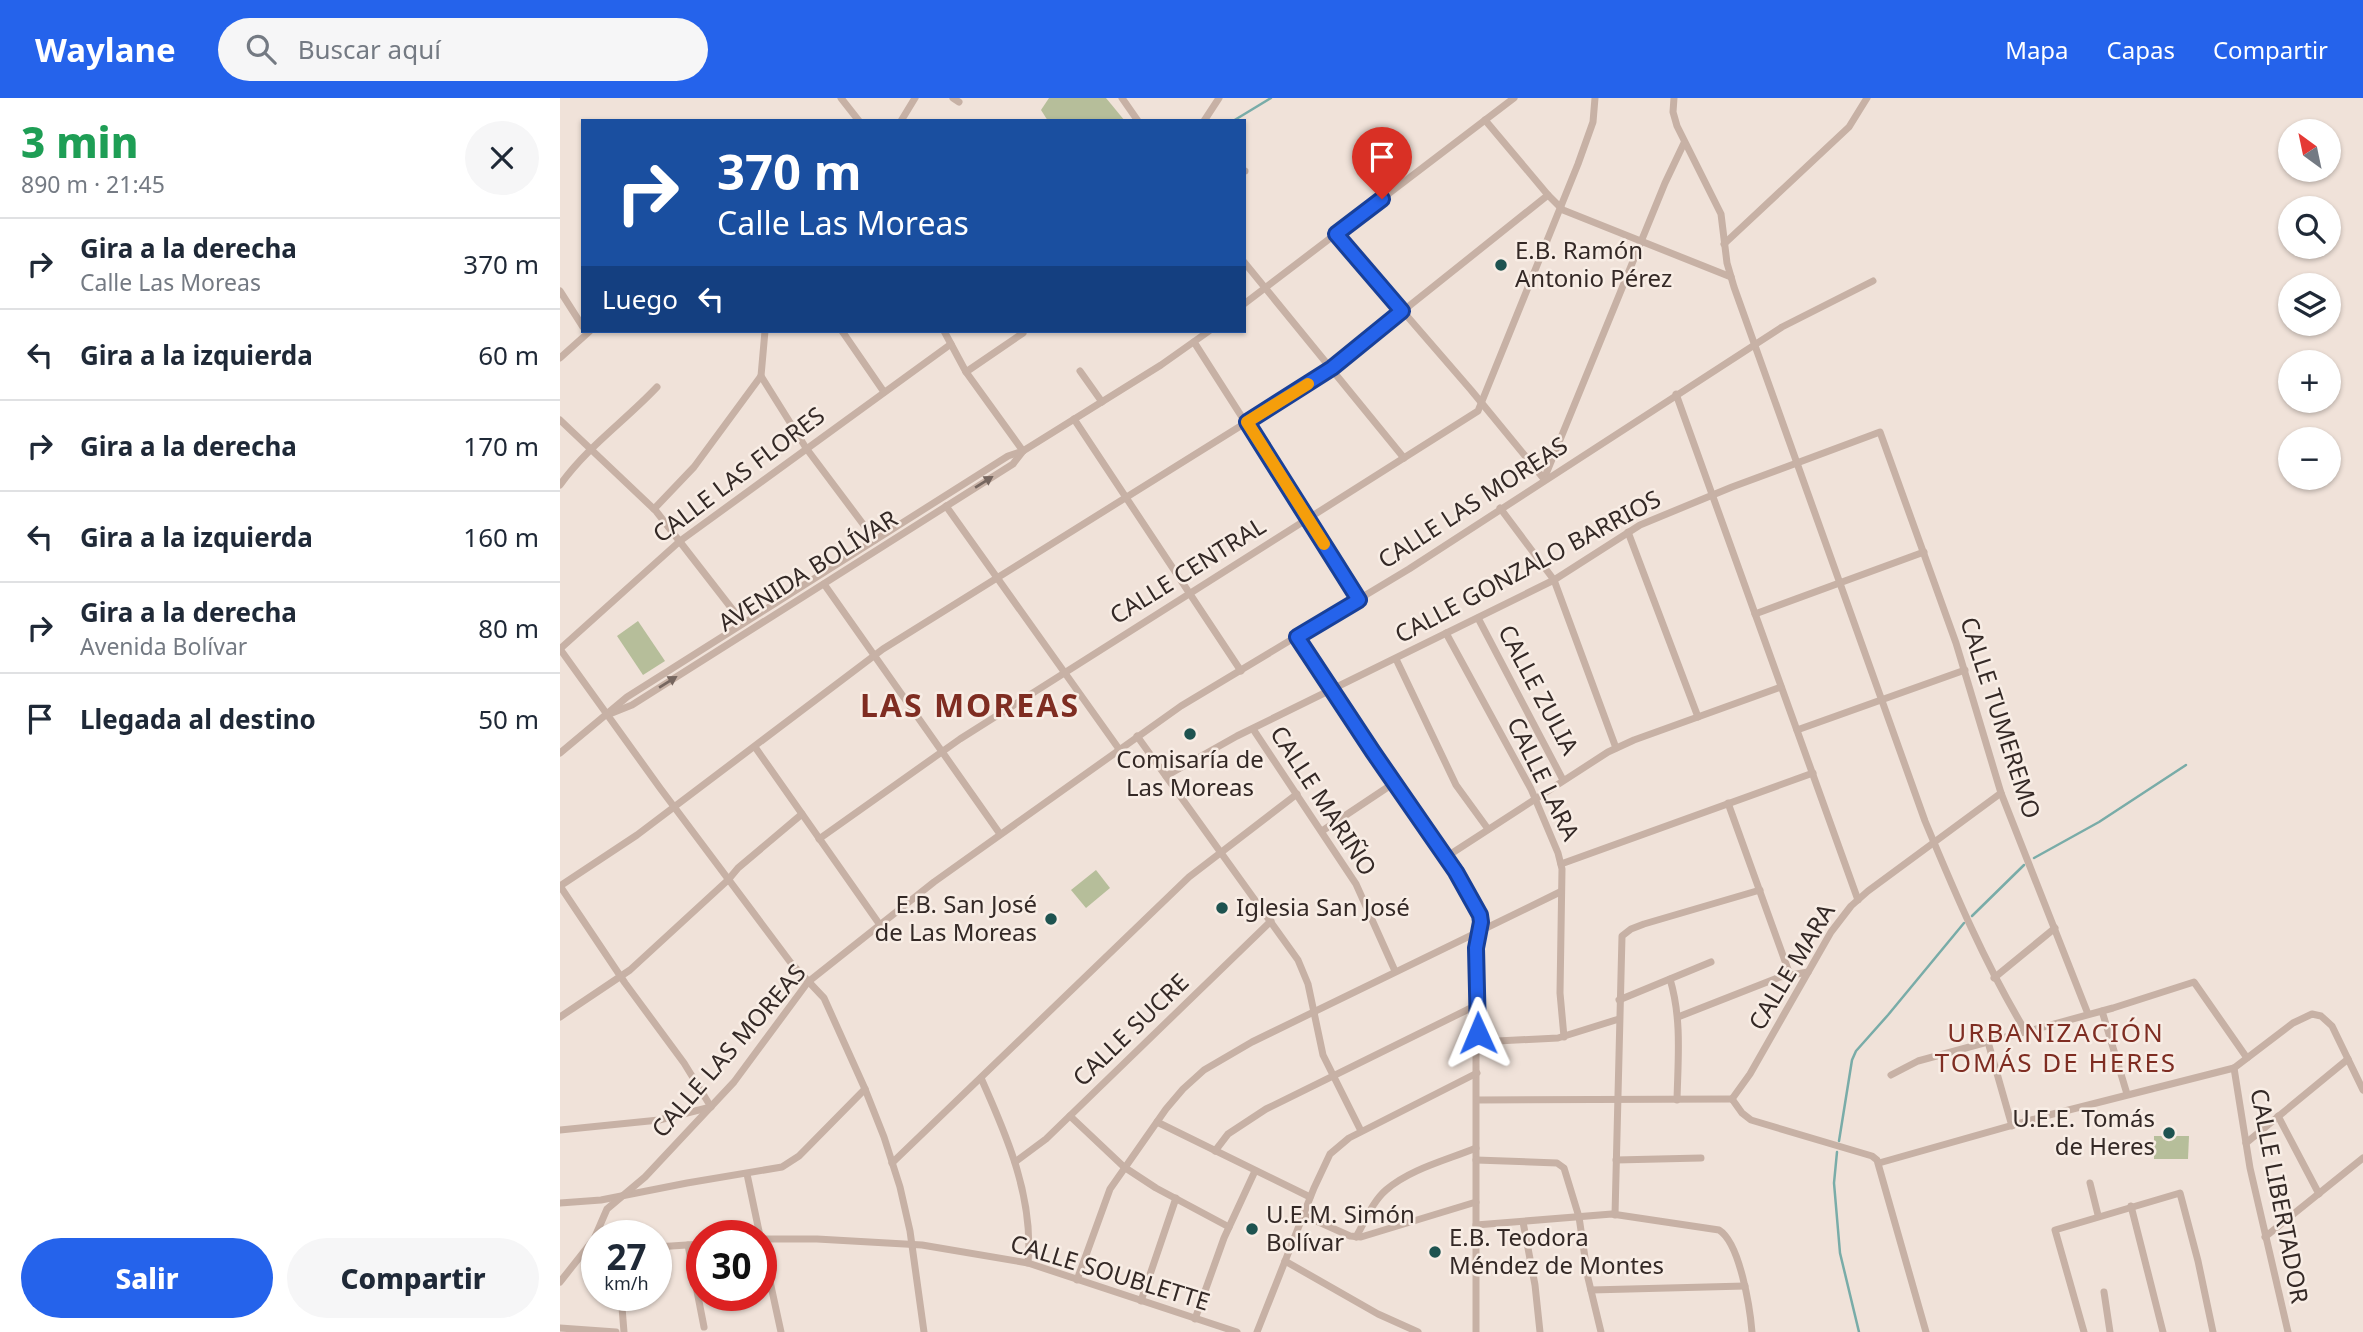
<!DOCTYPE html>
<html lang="es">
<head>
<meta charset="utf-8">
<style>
  :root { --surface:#fff; --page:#f6f6f7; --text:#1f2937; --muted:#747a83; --line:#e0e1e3; --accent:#2563eb }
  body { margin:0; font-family:"Noto Sans",sans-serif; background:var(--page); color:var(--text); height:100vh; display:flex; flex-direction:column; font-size:26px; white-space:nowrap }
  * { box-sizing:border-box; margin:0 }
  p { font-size:23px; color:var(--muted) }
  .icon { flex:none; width:38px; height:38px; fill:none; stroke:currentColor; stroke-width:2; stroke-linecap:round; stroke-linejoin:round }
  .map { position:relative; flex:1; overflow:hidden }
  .panel { display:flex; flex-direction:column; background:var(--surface); width:560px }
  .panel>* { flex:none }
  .banner { position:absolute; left:21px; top:21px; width:665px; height:214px; border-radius:0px; box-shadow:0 2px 5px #0004; background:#1a4fa0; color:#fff; overflow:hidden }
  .needle { width:46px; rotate:327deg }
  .buttons { position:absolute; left:1718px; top:21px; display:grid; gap:14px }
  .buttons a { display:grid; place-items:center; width:63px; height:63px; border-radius:50%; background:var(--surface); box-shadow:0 2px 5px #0004; font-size:35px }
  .speed { position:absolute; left:21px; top:1122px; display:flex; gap:14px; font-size:35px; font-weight:700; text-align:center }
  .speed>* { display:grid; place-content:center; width:91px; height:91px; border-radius:50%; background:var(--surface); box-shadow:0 2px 5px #0004; line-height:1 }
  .speed small { font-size:18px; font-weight:400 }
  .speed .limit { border:10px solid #d22; background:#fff; color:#111 }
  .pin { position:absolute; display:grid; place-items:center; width:60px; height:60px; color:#fff; margin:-72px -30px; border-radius:50% 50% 50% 0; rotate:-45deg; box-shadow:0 0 7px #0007 }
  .pin .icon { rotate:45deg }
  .me { position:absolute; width:77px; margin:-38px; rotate:359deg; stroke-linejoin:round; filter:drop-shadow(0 0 5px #0008) }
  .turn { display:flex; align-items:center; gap:24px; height:147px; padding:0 21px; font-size:32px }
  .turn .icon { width:91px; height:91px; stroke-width:2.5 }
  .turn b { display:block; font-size:49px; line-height:60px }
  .then { display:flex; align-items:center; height:66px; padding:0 21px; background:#0003; gap:14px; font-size:26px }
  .round { display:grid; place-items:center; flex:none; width:74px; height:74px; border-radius:37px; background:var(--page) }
  .headline { display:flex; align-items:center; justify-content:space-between; height:119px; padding:0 21px }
  h1 { font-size:42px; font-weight:800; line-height:52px; color:#1e9e55 }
  .primary-button { display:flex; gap:14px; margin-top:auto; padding:14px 21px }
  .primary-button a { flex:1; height:80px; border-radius:42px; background:var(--accent); color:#fff; font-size:28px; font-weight:800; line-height:80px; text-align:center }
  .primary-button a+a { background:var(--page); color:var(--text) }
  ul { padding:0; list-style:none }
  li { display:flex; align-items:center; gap:21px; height:91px; padding:0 21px; border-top:2px solid var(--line) }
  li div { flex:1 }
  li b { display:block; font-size:26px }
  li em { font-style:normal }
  header { display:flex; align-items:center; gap:42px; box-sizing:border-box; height:98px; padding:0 35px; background:var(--accent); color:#fff }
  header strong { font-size:33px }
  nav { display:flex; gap:38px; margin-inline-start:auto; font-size:24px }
  .search { width:490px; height:63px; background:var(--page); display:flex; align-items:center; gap:18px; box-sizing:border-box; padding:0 24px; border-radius:38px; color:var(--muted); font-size:26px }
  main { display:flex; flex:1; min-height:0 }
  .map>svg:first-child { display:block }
  .green { fill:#b6be9a }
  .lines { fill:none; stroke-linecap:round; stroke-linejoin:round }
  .stream { stroke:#79aca8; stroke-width:2.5 }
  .street { stroke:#c7b1a5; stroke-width:7 }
  .oneway { fill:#76665f }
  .route-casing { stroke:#184099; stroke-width:18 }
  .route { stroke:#2563eb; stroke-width:12 }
  .slow { stroke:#f59e0b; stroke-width:12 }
  .poi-dot { fill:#1e5350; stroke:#f8ede5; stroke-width:2.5 }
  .labels { text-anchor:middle; stroke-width:5; stroke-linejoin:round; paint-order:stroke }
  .poi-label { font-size:24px; fill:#342926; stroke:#f8ede5; text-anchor:start }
  .street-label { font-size:24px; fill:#342926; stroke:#f8ede5 }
  .neighbourhood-label { font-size:26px; letter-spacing:2px; fill:#7f2d22; stroke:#f8ede5 }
  .district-label { font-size:32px; font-weight:bold; letter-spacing:2px; fill:#7f2d22; stroke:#f8ede5 }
</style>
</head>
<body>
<header>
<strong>Waylane</strong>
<div class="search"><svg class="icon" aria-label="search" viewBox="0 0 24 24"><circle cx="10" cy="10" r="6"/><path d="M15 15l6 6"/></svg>Buscar aquí</div>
<nav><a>Mapa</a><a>Capas</a><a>Compartir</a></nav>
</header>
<main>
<section class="panel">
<div class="headline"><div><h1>3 min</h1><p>890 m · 21:45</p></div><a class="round"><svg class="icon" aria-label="close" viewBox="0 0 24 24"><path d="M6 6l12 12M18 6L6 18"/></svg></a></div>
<ul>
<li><svg class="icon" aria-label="right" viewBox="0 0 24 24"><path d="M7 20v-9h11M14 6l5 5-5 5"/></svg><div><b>Gira a la derecha</b><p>Calle Las Moreas</p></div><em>370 m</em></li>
<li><svg class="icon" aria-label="left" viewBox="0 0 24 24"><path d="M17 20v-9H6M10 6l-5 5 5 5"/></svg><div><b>Gira a la izquierda</b></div><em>60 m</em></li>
<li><svg class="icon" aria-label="right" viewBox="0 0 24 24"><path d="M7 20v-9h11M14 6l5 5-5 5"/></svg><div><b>Gira a la derecha</b></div><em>170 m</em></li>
<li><svg class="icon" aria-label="left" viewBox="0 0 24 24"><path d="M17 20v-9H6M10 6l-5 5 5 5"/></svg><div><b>Gira a la izquierda</b></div><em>160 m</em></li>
<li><svg class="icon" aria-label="right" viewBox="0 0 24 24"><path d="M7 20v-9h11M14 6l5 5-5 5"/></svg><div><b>Gira a la derecha</b><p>Avenida Bolívar</p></div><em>80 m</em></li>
<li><svg class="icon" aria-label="arrive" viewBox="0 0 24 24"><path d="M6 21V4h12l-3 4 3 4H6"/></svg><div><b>Llegada al destino</b></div><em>50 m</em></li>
</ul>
<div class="primary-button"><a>Salir</a><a>Compartir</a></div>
</section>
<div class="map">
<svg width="1803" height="1234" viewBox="0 0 1803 1234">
  <rect width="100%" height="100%" fill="#f0e2d9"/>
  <g class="green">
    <polygon points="489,0 546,0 565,23 488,23 481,12"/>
    <polygon points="78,523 105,563 83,577 57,538"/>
    <polygon points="536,772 550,790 526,810 511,792"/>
    <polygon points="1594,1038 1629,1038 1628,1061 1594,1061"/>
  </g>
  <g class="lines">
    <g class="stream">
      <polyline points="673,23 711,0"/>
      <polyline points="1474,760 1539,724 1626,667"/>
      <polyline points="1412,818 1464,767"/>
      <polyline points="1279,1043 1292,962 1296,953 1328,917 1404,825"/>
      <polyline points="1277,1054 1274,1085 1280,1155 1299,1234"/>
    </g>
    <g class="street">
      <polyline points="281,0 299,23"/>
      <polyline points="393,0 399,4"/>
      <polyline points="562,0 578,23"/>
      <path d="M 1114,0 L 1113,14 L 1117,28 L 1161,116 L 1167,165 L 1174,189 L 1365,723 C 1395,795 1425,866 1466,934"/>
      <polyline points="925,22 988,97 1003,112 1171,179"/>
      <polyline points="341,23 355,0"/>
      <polyline points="644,23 659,0"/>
      <polyline points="684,73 685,73"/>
      <polyline points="776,136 911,292 984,381 1105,85 1124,45"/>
      <polyline points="1164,146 1289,29 1307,0"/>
      <polyline points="684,164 844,360"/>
      <polyline points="0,193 23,229"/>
      <polyline points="684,206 954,0"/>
      <polyline points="282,233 324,294"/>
      <polyline points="384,233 406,274 463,353"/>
      <polyline points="634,244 799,502"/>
      <polyline points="0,260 30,233"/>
      <polyline points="520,273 542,304"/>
      <polyline points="406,274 463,235"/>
      <polyline points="201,278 246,350 315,442"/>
      <polyline points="1116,296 1298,802"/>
      <polyline points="514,321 681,573"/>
      <polyline points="0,322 96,413 183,525"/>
      <path d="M 0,387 C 27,349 65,323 97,289"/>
      <polyline points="386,408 559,651"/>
      <polyline points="940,410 994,482 1056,650"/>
      <polyline points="94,411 134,369 201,278 205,233"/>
      <polyline points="1068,434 1138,619"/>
      <polyline points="264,486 440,736"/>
      <polyline points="1195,516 1364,454"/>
      <polyline points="918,520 1003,682"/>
      <polyline points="886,535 971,691 998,755 1002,771 1000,895 1004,939"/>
      <polyline points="737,539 910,798 921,820 916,850 916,1234"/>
      <polyline points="0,551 100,690 231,865 264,900 305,991 324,1039 340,1089 350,1133 364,1234"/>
      <polyline points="0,551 120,443 391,246"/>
      <polyline points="836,561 896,687 928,731"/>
      <polyline points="52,615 72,607 453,366 463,353"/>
      <polyline points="693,631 796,786 835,873"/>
      <polyline points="1237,632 1405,572"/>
      <polyline points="577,638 738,862 748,886 763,957 801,1033"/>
      <polyline points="195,649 320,827"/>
      <polyline points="0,655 67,599 448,358 463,353 601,267 649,233"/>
      <polyline points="606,678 677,638 994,482 1080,427 1172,389 1320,334 1396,545 1441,695 1528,916"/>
      <polyline points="1168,705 1230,877"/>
      <polyline points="762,733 834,685"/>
      <polyline points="259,741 400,641 918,313 1018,66 1033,24 1035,0"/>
      <polyline points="886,759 1048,654 1074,642 1221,589"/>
      <polyline points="1001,766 1253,675"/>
      <polyline points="0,788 77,737 323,551 764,276 988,97"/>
      <polyline points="0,788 65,885 124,965 151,1009 99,1022 0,1032"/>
      <polyline points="1434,880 1495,830"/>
      <path d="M 1110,881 C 1122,921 1118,961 1117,1002"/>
      <polyline points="1059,902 1151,864"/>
      <polyline points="1542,913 1567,996"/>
      <polyline points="0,919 70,872 168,782 178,770 242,716"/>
      <polyline points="1118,919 1220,879 1248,874"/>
      <polyline points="918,944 998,940 1059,921"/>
      <polyline points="1428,944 1452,1028"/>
      <polyline points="1674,970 1690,1070 1728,1234"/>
      <polyline points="1331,977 1358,963 1553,910 1634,884 1687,960"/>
      <path d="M 421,980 C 447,1038 474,1100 468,1165"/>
      <polyline points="1172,1001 1190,976 1271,834 1291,808 1308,793 1441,695"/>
      <polyline points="1172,1001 1182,1015 1191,1022 1312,1058 1317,1062 1366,1234"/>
      <polyline points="917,1002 1172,1001"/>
      <polyline points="510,1018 564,1069 596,1090 669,1129"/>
      <polyline points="1718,1018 1759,1096"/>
      <polyline points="597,1024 750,1099"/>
      <polyline points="1686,1045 1788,961"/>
      <polyline points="655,1053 668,1036 706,1011 917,907"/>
      <polyline points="916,1062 997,1065 1004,1070 1019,1119 1028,1180 1041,1234"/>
      <polyline points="1056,1062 1141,1060"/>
      <polyline points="455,1064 486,1041 711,823"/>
      <polyline points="332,1065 629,779 737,696"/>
      <polyline points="1319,1065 1489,1017 1674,970 1733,925 1752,916 1761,918 1772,928 1803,992"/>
      <polyline points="187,1076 200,1138"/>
      <polyline points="1530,1085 1538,1117"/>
      <polyline points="0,1105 41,1102 127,1085 222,1069 239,1058 305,991"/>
      <polyline points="1571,1108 1603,1234"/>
      <polyline points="743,1117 790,1138 801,1139 916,1104"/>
      <polyline points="1055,1117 1062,838 1071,831 1084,826 1200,792"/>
      <polyline points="963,1124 975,1187 980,1234"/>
      <path d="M 916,1127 L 1052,1116 L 1159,1132 C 1180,1145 1190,1210 1192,1234"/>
      <path d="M 796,1139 C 805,1124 812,1104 826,1092 C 850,1071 887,1062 916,1050"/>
      <polyline points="1705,1139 1803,1060"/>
      <polyline points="201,1141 257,1141 362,1147 468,1165 677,1234"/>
      <polyline points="201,1142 221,1234"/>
      <polyline points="128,1147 144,1229"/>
      <polyline points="96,1149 142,1146"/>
      <polyline points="725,1163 818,1216 858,1234"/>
      <polyline points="517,1182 550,1091 606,1011 623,991 644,972 692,944 1000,794"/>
      <polyline points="0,1184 34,1141 47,1111 85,1079 174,984 248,884 374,784 621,608 849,471 1222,229 1313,183"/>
      <polyline points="1031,1192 1185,1188"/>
      <polyline points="1544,1194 1550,1234"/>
      <polyline points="61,1197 64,1234"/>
      <polyline points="581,1203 616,1100"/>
      <polyline points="635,1221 664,1140 695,1073"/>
      <polyline points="0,1230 56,1234"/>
      <polyline points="697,1234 754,1090 770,1056 789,1040 917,975"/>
      <polyline points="1524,1234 1495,1132 1620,1095 1638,1163 1653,1234"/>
    </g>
  </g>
  <defs><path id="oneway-solid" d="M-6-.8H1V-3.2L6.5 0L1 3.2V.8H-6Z" transform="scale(1.75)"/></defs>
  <g class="oneway">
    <use href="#oneway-solid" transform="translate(424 384) rotate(-32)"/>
    <use href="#oneway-solid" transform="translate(108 584) rotate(-32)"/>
  </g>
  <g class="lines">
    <defs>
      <polyline id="route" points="822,101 776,136 842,213 772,270 687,324 799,502 737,539 813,654 896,774 920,817 921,824 916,850 918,935"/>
    </defs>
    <use href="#route" class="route-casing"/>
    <use href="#route" class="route"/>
    <polyline class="slow" points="748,286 687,324 764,446"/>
  </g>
  <g class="poi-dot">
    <circle cx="941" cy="167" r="7"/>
    <circle cx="630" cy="636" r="7"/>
    <circle cx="662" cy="810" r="7"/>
    <circle cx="491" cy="821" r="7"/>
    <circle cx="1609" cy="1035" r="7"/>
    <circle cx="692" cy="1131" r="7"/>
    <circle cx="875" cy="1154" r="7"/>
  </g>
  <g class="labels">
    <g class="poi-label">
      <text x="955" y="161">E.B. Ramón<tspan x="955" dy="28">Antonio Pérez</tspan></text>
      <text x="630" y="670" text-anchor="middle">Comisaría de<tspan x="630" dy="28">Las Moreas</tspan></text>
      <text x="477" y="815" text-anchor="end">E.B. San José<tspan x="477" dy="28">de Las Moreas</tspan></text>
      <text x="676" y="818">Iglesia San José</text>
      <text x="1595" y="1029" text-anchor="end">U.E.E. Tomás<tspan x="1595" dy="28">de Heres</tspan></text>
      <text x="706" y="1125">U.E.M. Simón<tspan x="706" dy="28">Bolívar</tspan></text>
      <text x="889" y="1148">E.B. Teodora<tspan x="889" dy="28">Méndez de Montes</tspan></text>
    </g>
    <g class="street-label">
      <text transform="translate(179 377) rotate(-37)" y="8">CALLE LAS FLORES</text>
      <text transform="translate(913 405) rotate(-33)" y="8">CALLE LAS MOREAS</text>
      <text transform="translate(968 469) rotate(-28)" y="8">CALLE GONZALO BARRIOS</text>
      <text transform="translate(248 473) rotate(-32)" y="8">AVENIDA BOLÍVAR</text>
      <text transform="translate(628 473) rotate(-32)" y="8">CALLE CENTRAL</text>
      <text transform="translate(978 592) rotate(62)" y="8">CALLE ZULIA</text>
      <text transform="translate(1440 620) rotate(72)" y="8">CALLE TUMEREMO</text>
      <text transform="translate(983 681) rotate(64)" y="8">CALLE LARA</text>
      <text transform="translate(763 703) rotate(57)" y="8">CALLE MARIÑO</text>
      <text transform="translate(1232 869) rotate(-59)" y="8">CALLE MARA</text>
      <text transform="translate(571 932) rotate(-44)" y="8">CALLE SUCRE</text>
      <text transform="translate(169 953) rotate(-49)" y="8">CALLE LAS MOREAS</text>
      <text transform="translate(1719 1098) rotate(79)" y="8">CALLE LIBERTADOR</text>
      <text transform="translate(550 1175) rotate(17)" y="8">CALLE SOUBLETTE</text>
    </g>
    <g class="neighbourhood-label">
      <text x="1496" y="944">URBANIZACIÓN<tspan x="1496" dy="30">TOMÁS DE HERES</tspan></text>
    </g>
    <g class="district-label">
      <text x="410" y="619">LAS MOREAS</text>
    </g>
  </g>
</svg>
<div class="buttons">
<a><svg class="needle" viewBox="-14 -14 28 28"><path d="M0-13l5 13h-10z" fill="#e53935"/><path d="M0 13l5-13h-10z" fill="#747a83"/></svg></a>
<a><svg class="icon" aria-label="search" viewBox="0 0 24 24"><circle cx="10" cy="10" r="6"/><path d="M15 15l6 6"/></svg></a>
<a><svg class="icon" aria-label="layers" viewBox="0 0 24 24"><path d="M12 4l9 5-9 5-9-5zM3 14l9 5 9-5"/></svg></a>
<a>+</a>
<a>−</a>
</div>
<div class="speed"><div>27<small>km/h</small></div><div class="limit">30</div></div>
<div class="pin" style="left:822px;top:101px;background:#d93025"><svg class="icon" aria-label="arrive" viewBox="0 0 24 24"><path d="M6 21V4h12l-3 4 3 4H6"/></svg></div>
<svg class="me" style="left:918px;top:935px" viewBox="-20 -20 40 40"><path d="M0-17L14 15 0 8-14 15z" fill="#2563eb" stroke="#fff" stroke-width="4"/></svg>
<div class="banner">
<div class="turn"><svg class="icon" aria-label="right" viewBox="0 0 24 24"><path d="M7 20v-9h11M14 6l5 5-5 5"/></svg><div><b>370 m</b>Calle Las Moreas</div></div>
<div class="then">Luego<svg class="icon" aria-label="left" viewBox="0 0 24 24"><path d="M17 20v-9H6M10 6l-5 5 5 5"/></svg></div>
</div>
</div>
</main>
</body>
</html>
